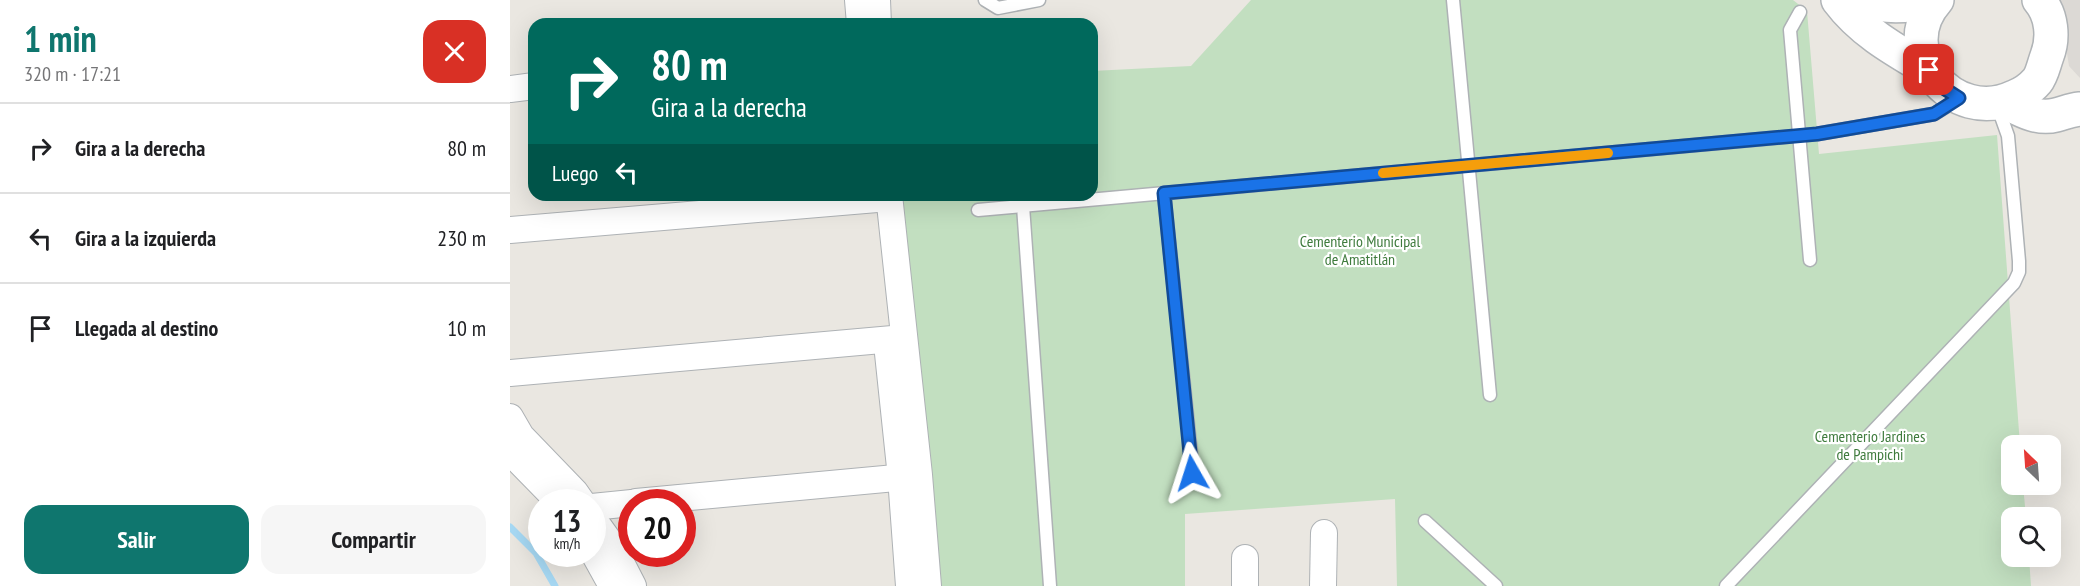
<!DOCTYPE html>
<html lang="es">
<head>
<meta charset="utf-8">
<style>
  :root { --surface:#fff; --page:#f6f6f6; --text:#202124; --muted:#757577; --line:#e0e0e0; --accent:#0f766e }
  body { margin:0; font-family:"PT Sans Narrow",sans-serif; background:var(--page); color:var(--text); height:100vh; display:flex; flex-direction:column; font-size:22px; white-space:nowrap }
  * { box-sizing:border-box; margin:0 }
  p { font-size:20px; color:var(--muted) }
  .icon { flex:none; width:33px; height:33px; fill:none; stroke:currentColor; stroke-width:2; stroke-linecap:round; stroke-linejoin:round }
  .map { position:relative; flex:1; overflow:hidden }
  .details { display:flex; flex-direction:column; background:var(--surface); width:510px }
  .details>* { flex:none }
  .banner { position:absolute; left:18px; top:18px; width:570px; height:183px; border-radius:18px; box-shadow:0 6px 24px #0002; background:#00695c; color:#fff; overflow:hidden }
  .needle { width:39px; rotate:335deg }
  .controls { position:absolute; left:1491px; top:435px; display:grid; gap:12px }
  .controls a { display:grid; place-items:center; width:60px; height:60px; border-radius:12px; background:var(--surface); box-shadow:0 6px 24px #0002; font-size:30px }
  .speed { position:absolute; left:18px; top:489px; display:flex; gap:12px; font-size:30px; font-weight:700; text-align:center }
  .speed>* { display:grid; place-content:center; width:78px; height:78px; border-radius:50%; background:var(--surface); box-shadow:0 6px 24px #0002; line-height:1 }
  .speed small { font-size:15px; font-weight:400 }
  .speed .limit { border:9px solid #d22; background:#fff; color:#111 }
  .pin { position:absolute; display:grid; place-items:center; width:51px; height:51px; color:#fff; margin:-26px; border-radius:12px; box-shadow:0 3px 9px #0006 }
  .me { position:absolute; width:66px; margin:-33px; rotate:354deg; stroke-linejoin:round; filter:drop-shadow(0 0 4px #0008) }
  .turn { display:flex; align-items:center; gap:21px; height:126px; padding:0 24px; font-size:27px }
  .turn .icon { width:78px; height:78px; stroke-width:2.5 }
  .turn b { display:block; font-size:42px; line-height:51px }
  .then { display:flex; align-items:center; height:57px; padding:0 24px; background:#0003; gap:12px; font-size:22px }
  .round { display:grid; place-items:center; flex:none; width:63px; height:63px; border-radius:18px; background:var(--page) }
  .headline { display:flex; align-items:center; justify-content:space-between; height:102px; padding:0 24px }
  h1 { font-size:36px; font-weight:800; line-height:45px; color:var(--accent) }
  .button { display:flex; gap:12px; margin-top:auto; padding:12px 24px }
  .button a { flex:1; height:69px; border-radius:18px; background:var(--accent); color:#fff; font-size:24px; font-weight:800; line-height:69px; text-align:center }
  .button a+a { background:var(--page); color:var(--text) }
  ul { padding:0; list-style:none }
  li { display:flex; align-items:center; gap:18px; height:90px; padding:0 24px; border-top:2px solid var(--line) }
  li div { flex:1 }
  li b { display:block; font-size:22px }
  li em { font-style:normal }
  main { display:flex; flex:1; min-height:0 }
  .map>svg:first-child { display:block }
  .industrial { fill:#dcd9d5 }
  .green { fill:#c2dfc0 }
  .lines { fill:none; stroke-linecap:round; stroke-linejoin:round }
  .stream { stroke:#a7d9f4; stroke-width:7 }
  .lane-casing { stroke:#aeb2b5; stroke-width:15 }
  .street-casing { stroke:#aeb2b5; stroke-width:28 }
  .secondary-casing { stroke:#b0b4b7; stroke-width:36 }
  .lane { stroke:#fff; stroke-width:12 }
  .street { stroke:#fff; stroke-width:26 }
  .secondary { stroke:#fff; stroke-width:33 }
  .route-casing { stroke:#114b97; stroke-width:15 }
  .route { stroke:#1a73e8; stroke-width:10 }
  .slow { stroke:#f59e0b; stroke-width:10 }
  .labels { text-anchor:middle; stroke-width:4.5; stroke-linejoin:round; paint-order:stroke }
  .park-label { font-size:16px; fill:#3f7b3d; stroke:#fff }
</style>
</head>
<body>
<main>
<section class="details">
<div class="headline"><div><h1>1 min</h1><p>320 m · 17:21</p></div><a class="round" style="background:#d93025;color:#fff"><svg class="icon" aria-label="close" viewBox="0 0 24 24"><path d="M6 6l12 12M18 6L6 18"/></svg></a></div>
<ul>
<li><svg class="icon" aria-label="right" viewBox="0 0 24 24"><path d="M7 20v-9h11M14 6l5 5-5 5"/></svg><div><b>Gira a la derecha</b></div><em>80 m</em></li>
<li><svg class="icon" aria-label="left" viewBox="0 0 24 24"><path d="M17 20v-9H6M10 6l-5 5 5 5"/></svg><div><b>Gira a la izquierda</b></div><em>230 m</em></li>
<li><svg class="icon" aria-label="arrive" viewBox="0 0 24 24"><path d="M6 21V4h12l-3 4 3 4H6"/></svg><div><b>Llegada al destino</b></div><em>10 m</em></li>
</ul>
<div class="button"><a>Salir</a><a>Compartir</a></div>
</section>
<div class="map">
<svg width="1570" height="586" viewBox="0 0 1570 586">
  <rect width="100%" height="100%" fill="#eae7e1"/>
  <polygon class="industrial" points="1545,0 1570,0 1570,78 1559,66 1549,4"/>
  <polygon class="green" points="741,0 1283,0 1297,11 1309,154 1487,135 1510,445 1502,446 1502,484 1513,485 1516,517 1502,518 1502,556 1519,557 1521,586 887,586 885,499 675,514 675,586 427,586 392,195 582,195 582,71 681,66"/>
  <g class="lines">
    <polyline class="stream" points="0,527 26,553 45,586"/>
    <defs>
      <g id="lane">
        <polyline points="475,0 488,8 529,0"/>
        <polyline points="943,0 980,395"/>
        <polyline points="1290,12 1280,30 1300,260"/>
        <polyline points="654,193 683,473"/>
        <polyline points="513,206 540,586"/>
        <polyline points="468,210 1307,134 1424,114 1447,100"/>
        <polyline points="915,521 986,586"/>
        <polyline points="1216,586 1504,283 1509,272 1509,261 1498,136 1487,105"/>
      </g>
      <g id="street">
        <polyline points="348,0 350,24"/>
        <polyline points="367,0 368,24"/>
        <polyline points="0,89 24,86"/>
        <polyline points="379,195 409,475 418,586"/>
        <polyline points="0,230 379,198"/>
        <polyline points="377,344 391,477 399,586"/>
        <polyline points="0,373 394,338"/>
        <polyline points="0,417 11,436 65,492 72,502"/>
        <polyline points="0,452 49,502"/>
        <polyline points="126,502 407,476"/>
        <polyline points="82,507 122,503"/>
        <polyline points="82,517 102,545 123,586"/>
        <polyline points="82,550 102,586"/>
        <polyline points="735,586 735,558"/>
        <polyline points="813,586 814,533"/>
      </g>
      <g id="secondary">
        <path d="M 1328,0 C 1352,32 1385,50 1419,70"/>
        <path d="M 1353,0 C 1376,8 1396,8 1418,0"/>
        <path d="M 1427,0 C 1381,51 1443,126 1504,97 C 1512,94 1521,88 1527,81 C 1532,75 1534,64 1537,56 C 1544,38 1542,15 1529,0"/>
        <path d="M 1495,102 C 1511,110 1527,120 1546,115 C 1554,113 1561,110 1570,109"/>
      </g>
    </defs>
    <use href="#lane" class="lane-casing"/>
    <use href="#street" class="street-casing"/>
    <use href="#secondary" class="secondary-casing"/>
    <use href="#lane" class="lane"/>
    <use href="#street" class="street"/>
    <use href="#secondary" class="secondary"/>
  </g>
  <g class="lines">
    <defs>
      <polyline id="route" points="682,473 654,193 1307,134 1424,114 1449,98 1432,87 1419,70"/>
    </defs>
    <use href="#route" class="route-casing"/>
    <use href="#route" class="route"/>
    <polyline class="slow" points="873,173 1098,153"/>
  </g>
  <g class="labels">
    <g class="park-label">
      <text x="850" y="247">Cementerio Municipal<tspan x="850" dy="18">de Amatitlán</tspan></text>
      <text x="1360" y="442">Cementerio Jardines<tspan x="1360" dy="18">de Pampichi</tspan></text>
    </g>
  </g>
</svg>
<div class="controls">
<a><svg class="needle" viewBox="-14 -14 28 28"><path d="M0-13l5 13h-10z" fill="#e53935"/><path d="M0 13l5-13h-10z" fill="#757577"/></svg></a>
<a><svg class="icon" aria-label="search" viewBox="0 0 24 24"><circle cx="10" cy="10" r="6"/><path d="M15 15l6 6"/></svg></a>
</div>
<div class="speed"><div>13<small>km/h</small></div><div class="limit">20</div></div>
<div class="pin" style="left:1419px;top:70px;background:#d93025"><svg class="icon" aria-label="arrive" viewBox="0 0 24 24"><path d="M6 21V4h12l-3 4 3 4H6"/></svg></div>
<svg class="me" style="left:682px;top:473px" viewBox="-20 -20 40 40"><path d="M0-17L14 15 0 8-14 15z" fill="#1a73e8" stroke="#fff" stroke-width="4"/></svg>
<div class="banner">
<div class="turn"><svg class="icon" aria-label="right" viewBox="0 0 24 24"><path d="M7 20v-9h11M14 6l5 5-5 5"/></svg><div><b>80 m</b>Gira a la derecha</div></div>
<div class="then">Luego<svg class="icon" aria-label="left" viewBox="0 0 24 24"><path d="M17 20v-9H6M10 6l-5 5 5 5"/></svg></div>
</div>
</div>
</main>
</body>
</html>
